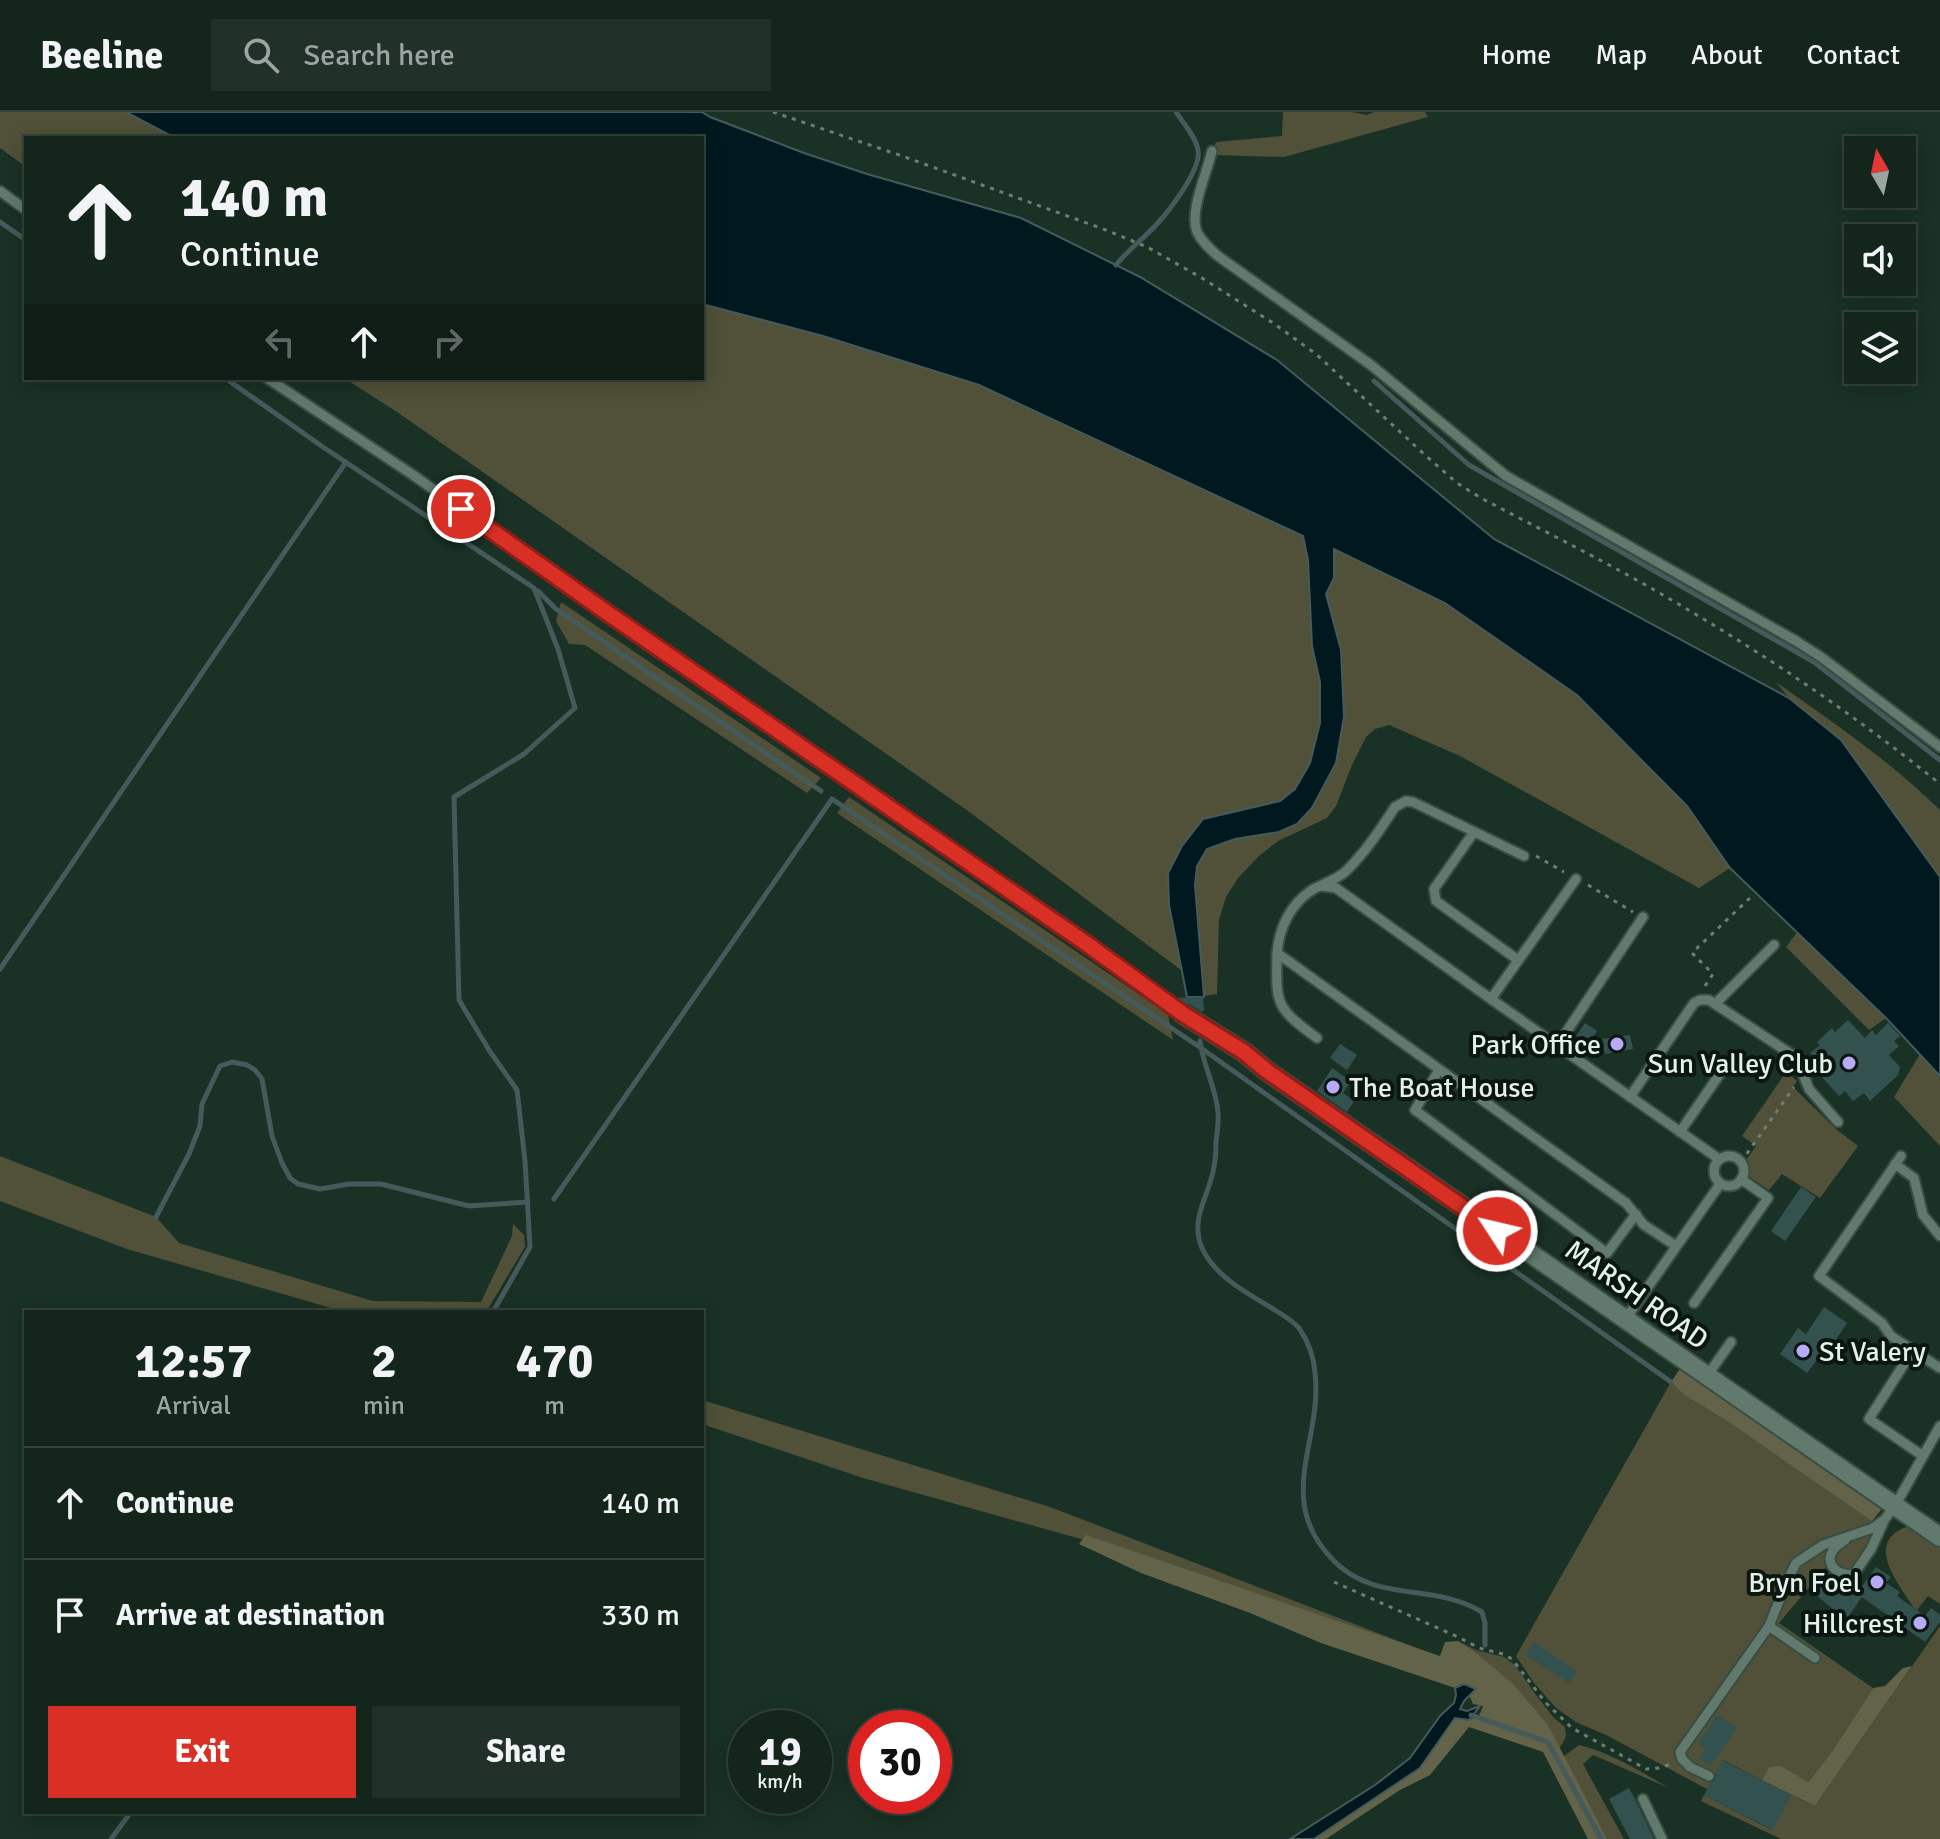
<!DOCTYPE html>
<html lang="en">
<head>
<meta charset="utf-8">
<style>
  :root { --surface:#14251c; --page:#213129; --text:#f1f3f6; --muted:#9da5a3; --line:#33423b; --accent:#d93025 }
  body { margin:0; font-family:Signika,sans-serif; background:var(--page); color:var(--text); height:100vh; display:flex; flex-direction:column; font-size:30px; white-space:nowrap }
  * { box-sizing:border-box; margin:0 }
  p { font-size:26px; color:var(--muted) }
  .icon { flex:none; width:44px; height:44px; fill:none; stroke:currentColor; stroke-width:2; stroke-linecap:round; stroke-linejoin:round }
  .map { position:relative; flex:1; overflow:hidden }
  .side { position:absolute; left:24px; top:1198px; width:680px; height:504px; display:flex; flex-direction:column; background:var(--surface); border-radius:0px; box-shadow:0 4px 20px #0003,0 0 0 2px var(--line) }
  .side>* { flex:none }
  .banner { position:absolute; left:24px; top:24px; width:680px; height:244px; border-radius:0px; box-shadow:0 4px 20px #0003,0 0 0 2px var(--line); background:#14251c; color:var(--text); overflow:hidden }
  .needle { width:52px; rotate:351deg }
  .tools { position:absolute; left:1844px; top:24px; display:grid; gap:16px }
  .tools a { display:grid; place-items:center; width:72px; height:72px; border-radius:0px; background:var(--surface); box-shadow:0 4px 20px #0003,0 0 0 2px var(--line); font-size:40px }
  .speed { position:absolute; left:728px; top:1598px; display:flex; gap:16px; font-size:40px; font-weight:700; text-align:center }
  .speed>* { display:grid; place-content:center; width:104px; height:104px; border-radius:50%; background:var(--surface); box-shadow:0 4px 20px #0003,0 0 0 2px var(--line); line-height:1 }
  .speed small { font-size:20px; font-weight:400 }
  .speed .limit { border:12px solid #d22; background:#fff; color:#111 }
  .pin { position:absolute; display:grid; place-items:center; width:68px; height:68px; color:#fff; margin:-34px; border:4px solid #fff; border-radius:50%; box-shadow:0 2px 8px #0007 }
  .me { position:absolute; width:88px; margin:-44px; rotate:305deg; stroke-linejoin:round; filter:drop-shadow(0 0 6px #0008) }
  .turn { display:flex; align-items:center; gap:28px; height:168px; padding:0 24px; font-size:36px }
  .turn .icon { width:104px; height:104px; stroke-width:2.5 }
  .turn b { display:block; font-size:56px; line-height:68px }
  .lanes { display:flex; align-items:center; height:76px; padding:0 24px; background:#0003; justify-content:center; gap:40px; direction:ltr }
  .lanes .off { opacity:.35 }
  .eta { display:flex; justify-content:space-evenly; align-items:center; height:136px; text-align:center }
  .eta b { font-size:48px; font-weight:700; line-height:56px }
  .cta { display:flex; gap:16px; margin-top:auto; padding:16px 24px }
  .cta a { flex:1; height:92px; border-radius:0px; background:var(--accent); color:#fff; font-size:32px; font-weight:700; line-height:92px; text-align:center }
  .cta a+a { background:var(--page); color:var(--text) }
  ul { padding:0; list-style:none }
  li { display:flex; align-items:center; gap:24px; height:112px; padding:0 24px; border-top:2px solid var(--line) }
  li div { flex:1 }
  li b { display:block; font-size:30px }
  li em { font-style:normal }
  header { display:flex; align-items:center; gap:48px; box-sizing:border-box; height:112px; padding:0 40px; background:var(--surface); border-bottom:2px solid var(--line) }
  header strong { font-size:38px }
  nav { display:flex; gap:44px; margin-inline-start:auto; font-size:28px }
  .search { width:560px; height:72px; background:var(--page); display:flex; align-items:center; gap:20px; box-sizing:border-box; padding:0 28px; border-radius:0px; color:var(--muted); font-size:30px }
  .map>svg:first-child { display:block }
  .green { fill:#505138 }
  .forest { fill:#626349 }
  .water { fill:#01191e; stroke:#455a5b; stroke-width:2 }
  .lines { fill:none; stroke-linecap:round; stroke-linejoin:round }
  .stream { stroke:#455a5b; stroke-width:5 }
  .building { fill:#33514e }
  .service-casing { stroke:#394d43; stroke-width:13 }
  .minor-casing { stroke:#394d43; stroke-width:22 }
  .path { stroke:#6c7f75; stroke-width:3; stroke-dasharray:4 6; stroke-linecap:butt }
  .service { stroke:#617a6d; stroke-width:9 }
  .minor { stroke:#617a6d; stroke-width:18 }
  .route-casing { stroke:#8d1f18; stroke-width:20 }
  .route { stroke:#d93025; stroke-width:14 }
  .poi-dot { fill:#b7abf8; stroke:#0c1611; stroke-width:3 }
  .labels { text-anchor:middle; stroke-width:8; stroke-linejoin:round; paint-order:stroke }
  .poi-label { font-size:28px; fill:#e3f1e9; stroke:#0c1611; text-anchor:end }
  .street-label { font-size:28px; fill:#e3f1e9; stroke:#0c1611 }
</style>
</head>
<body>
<header>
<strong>Beeline</strong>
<div class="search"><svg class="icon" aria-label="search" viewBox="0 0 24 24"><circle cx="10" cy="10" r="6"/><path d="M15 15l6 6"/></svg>Search here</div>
<nav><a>Home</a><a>Map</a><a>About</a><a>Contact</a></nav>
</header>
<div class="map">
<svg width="1940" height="1727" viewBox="0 0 1940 1727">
  <rect width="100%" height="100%" fill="#1a3125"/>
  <g class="green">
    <polygon points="0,0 126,0 175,26 26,26 26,55 0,36"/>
    <polygon points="1283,0 1352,0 1367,3 1374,0 1425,0 1428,5 1284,45 1211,43 1216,30 1282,24"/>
    <polygon points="702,192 823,224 979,273 1303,424 1308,448 1312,534 1320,570 1320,611 1310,651 1295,677 1280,689 1203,707 1182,734 1168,761 1169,793 1181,858 968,699 397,300 344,266 702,266"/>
    <polygon points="1334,437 1445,491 1577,583 1687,694 1730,756 1699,776 1460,644 1389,613 1375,617 1366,625 1352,653 1336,694 1327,706 1278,729 1259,744 1238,766 1226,785 1219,808 1217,882 1204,884 1195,773 1197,754 1207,737 1235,727 1279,720 1344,605 1341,538 1326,482 1334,466"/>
    <polygon points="561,490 821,666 807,681 585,533 569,532 556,509"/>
    <path d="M 1776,570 C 1833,610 1890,649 1940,698 L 1940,765 L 1841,628 L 1789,586 Z"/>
    <polygon points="849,685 1168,902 1173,928 837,701"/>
    <polygon points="1798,819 1886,906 1869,918 1786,835"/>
    <polygon points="1920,942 1940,964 1940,1034 1894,985"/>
    <polygon points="1786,960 1797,969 1793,975 1836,1017 1858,1034 1820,1086 1782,1062 1769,1078 1748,1064 1750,1055 1747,1047 1756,1034 1742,1024"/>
    <polygon points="0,1044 156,1105 179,1131 373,1189 481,1190 512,1124 513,1112 524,1123 525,1135 486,1200 345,1200 127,1137 0,1089"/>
    <polygon points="1671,1270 1684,1283 1727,1309 1887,1417 1871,1444 1850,1474 1826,1455 1779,1511 1873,1576 1833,1638 1796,1685 1815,1694 1940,1514 1940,1727 1781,1727 1701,1689 1704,1683 1772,1718 1790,1683 1723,1648 1707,1677 1608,1624 1576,1610 1556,1596 1534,1571 1516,1544"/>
    <polygon points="702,1288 1050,1395 1440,1545 1088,1429 863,1366 702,1312"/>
    <path d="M 1909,1414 L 1940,1431 L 1940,1492 L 1928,1484 L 1917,1498 L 1914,1496 C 1899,1472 1862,1429 1909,1414 Z"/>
    <polygon points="1458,1529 1476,1538 1504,1545 1515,1553 1536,1583 1554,1606 1565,1615 1566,1625 1559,1637 1548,1613 1475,1540"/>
    <path d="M 1579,1633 C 1612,1641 1640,1659 1669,1676 L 1593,1643 L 1583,1652 L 1624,1727 L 1607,1727 L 1563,1645 Z"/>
  </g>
  <g class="forest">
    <polygon points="1681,1255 1870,1381 1881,1398 1872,1409 1727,1309 1684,1283 1671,1270"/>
    <polygon points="1086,1423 1440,1544 1445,1530 1458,1529 1475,1540 1513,1572 1548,1613 1607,1727 1588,1727 1543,1640 1469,1615 1430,1663 1400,1678 1326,1727 1314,1727 1420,1656 1455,1606 1469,1608 1479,1604 1483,1594 1473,1592 1469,1583 1476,1577 1464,1572 1455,1576 1321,1531 1250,1501 1141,1461 1079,1432"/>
    <polygon points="1912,1554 1815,1694 1762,1668 1769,1655 1781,1654 1808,1670 1833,1638 1873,1576 1885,1574 1903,1556"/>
  </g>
  <g class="water">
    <polygon points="126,0 702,0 710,5 804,41 867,62 1021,106 1140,165 1277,248 1494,427 1789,586 1841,628 1940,765 1940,964 1886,906 1730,756 1687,694 1577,583 1445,491 1334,437 1334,466 1326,482 1341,538 1344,605 1336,651 1312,696 1297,712 1279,720 1235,727 1207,737 1197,754 1195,773 1204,885 1187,885 1169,793 1168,761 1182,734 1203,707 1280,689 1295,677 1310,651 1320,611 1320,570 1312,534 1308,448 1303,424 979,273 823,224 702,192 702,26 175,26"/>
    <polygon points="1464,1572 1476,1577 1464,1589 1460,1597 1467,1599 1480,1594 1469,1608 1455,1606 1420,1656 1314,1727 1290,1727 1375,1673 1410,1646 1440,1604 1454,1591 1456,1583 1455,1576"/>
  </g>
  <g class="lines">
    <g class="stream">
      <polyline points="0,110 26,128"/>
      <path d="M 1116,153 C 1128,138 1143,127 1156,113 C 1169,99 1202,57 1198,38 C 1196,25 1183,11 1176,0"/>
      <polyline points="225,266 323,335 534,476 558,537 575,596 524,642 454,685 459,888 489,938 517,978 525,1049 530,1135 493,1200"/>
      <polyline points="1374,269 1469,353 1814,550 1940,648"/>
      <polyline points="538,479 556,497 821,679"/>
      <polyline points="0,857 346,350"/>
      <path d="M 1200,929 C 1203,953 1216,976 1218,1000 C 1219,1009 1217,1021 1216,1030 C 1216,1040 1215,1051 1213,1060 C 1207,1087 1190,1108 1202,1136 C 1215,1165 1249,1182 1275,1198 C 1283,1203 1293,1209 1299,1216 C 1308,1229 1314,1246 1315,1261 C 1323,1329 1274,1386 1332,1447 C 1374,1492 1433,1470 1482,1500 L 1485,1511 L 1485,1533"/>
      <polyline points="554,1087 832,687 1201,936 1671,1270"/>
      <polyline points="156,1105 189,1042 200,1014 202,992 220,954 232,950 247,953 255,958 262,967 272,1024 282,1051 290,1066 298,1072 320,1077 349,1072 381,1072 469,1094 528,1090"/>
      <polyline points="1471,1603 1548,1630 1601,1727"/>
      <polyline points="111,1727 131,1700"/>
    </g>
  </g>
  <g class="building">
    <polygon points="1203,885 1204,898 1202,900 1189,892 1180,891 1174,886"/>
    <polygon points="1848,908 1865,926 1872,918 1876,923 1888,911 1900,924 1894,929 1899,934 1889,943 1900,955 1898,963 1870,989 1864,981 1853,989 1845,979 1839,984 1822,965 1828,960 1810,941 1820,933 1817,930 1832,916 1835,920"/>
    <polygon points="1585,911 1597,919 1588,933 1576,924"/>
    <polygon points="1630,923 1633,937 1605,942 1602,927"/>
    <polygon points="1340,932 1357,943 1347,958 1330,946"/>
    <polygon points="1332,956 1351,969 1343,981 1354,989 1347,1000 1317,979"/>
    <polygon points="1801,1075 1816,1085 1785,1129 1771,1119"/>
    <polygon points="1824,1195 1847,1211 1820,1252 1816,1249 1807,1261 1780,1242 1798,1216 1806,1222"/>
    <polygon points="1876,1455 1891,1465 1886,1471 1900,1480 1897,1484 1925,1504 1931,1496 1940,1503 1940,1510 1925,1530 1862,1485 1846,1508 1810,1478 1826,1458 1834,1466 1844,1469 1858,1480"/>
    <polygon points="1534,1530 1577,1559 1569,1571 1526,1543"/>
    <polygon points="1717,1603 1737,1616 1711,1654 1698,1646 1705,1637 1698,1632"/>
    <polygon points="1722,1648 1791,1683 1773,1718 1704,1683 1710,1671 1715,1668 1716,1660"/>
    <polygon points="1629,1676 1636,1689 1654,1727 1630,1727 1609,1687"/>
  </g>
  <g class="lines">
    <defs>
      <g id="service">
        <path d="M 1212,39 C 1207,61 1189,99 1197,120 C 1202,130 1210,137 1218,144 L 1371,253 L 1506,364 L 1796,529 L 1821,545 L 1940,635"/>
        <polyline points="0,79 26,98"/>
        <polyline points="267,266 413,363 606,500 813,642 1087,832 1183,902"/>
        <polyline points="1474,720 1434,777 1436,789 1518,848"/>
        <path d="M 1524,744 L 1413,690 L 1406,689 L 1395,695 C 1380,718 1365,741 1345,760 C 1335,768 1323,772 1312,778 C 1290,792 1279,817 1277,841 L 1626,1091 L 1644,1113 L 1676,1134"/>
        <polyline points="1322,774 1336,776 1491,887 1576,767"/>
        <path d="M 1277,841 C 1276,893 1275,895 1317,926"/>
        <polyline points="1491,887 1719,1047"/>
        <polyline points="1715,892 1774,833"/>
        <polyline points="1557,934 1643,805"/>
        <polyline points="1439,958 1415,998 1607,1141 1636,1102"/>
        <polyline points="1630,985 1694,891 1700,888 1709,888 1791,942 1799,952 1809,977 1838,1010"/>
        <polyline points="1680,1020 1726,953"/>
        <circle cx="1729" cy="1059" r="15"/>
        <polyline points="1901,1044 1819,1164 1882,1211 1891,1224 1940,1256"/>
        <polyline points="1895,1052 1914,1066 1923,1103 1940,1124"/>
        <polyline points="1694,1191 1768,1086 1741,1067"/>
        <polyline points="1625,1208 1720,1072"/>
        <polyline points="1913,1238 1869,1307 1923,1344"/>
        <polyline points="1707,1264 1731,1230"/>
        <path d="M 1845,1428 C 1841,1431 1836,1434 1834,1437 C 1822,1453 1840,1465 1854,1462 L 1871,1437 L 1883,1411"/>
        <polyline points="1769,1514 1815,1546"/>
        <polyline points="1709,1664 1690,1655 1682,1647 1680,1640 1769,1514 1788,1467 1796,1451 1823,1433 1873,1416 1884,1408 1895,1394 1940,1314"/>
        <polyline points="1643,1687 1662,1727"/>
      </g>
      <polyline id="minor" points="1183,902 1244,940 1267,959 1940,1425"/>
    </defs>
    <use href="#service" class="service-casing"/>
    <use href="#minor" class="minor-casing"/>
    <g class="path">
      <path d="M 773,0 L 905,45 L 1106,118 L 1147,135 L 1202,166 L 1273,211 L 1316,242 L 1425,343 L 1457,371 L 1481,386 C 1551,423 1623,458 1690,499 C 1778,551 1861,608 1940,672"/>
      <polyline points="1536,744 1564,760"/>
      <polyline points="1588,773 1633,800"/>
      <polyline points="1705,874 1713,862 1692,841 1752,784"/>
      <polyline points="1741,1050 1794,975"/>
      <polyline points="1334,1470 1458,1525 1479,1536 1503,1542 1512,1547 1546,1591 1572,1616 1646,1657 1659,1656 1671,1652"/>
    </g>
    <use href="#service" class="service"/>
    <use href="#minor" class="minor"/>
  </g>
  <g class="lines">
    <defs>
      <polyline id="route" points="461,397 606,500 1087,832 1183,902 1244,940 1267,959 1497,1119"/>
    </defs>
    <use href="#route" class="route-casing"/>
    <use href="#route" class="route"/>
  </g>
  <g class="poi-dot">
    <circle cx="1617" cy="932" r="8"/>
    <circle cx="1849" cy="951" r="8"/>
    <circle cx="1333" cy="975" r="8"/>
    <circle cx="1803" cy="1239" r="8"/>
    <circle cx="1877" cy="1470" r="8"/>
    <circle cx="1920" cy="1511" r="8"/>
  </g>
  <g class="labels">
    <g class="poi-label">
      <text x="1601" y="942">Park Office</text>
      <text x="1833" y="961">Sun Valley Club</text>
      <text x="1349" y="985" text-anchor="start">The Boat House</text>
      <text x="1819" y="1249" text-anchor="start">St Valery</text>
      <text x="1861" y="1480">Bryn Foel</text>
      <text x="1904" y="1521">Hillcrest</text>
    </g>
    <g class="street-label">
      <text transform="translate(1637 1182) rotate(35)" y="10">MARSH ROAD</text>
    </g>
  </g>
</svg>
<div class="tools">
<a><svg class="needle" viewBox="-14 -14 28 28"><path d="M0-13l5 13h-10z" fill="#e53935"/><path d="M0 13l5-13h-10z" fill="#9da5a3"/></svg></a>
<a><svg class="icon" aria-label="sound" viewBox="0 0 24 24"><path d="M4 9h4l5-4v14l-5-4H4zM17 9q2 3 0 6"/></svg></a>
<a><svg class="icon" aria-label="layers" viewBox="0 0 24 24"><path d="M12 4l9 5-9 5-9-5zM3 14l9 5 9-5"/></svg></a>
</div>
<div class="speed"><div>19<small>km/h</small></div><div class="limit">30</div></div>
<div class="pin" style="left:461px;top:397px;background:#d93025"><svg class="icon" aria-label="arrive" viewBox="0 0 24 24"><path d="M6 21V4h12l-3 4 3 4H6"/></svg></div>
<svg class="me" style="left:1497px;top:1119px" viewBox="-20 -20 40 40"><circle r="17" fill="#d93025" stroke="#fff" stroke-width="3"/><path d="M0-11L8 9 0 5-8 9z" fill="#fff"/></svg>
<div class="banner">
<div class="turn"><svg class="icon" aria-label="ahead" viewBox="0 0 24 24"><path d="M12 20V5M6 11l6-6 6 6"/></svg><div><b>140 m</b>Continue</div></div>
<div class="lanes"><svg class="icon off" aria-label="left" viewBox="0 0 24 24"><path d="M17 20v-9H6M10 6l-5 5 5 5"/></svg><svg class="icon" aria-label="ahead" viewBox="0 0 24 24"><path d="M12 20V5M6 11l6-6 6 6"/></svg><svg class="icon off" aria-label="right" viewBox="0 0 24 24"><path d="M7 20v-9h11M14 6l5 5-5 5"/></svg></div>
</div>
<section class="side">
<div class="eta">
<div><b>12:57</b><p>Arrival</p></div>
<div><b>2</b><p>min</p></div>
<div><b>470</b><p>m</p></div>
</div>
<ul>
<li><svg class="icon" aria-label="ahead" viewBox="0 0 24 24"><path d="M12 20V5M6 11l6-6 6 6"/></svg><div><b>Continue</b></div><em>140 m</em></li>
<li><svg class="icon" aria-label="arrive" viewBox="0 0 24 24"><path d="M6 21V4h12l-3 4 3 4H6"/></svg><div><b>Arrive at destination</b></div><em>330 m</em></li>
</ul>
<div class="cta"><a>Exit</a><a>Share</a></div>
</section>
</div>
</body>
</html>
